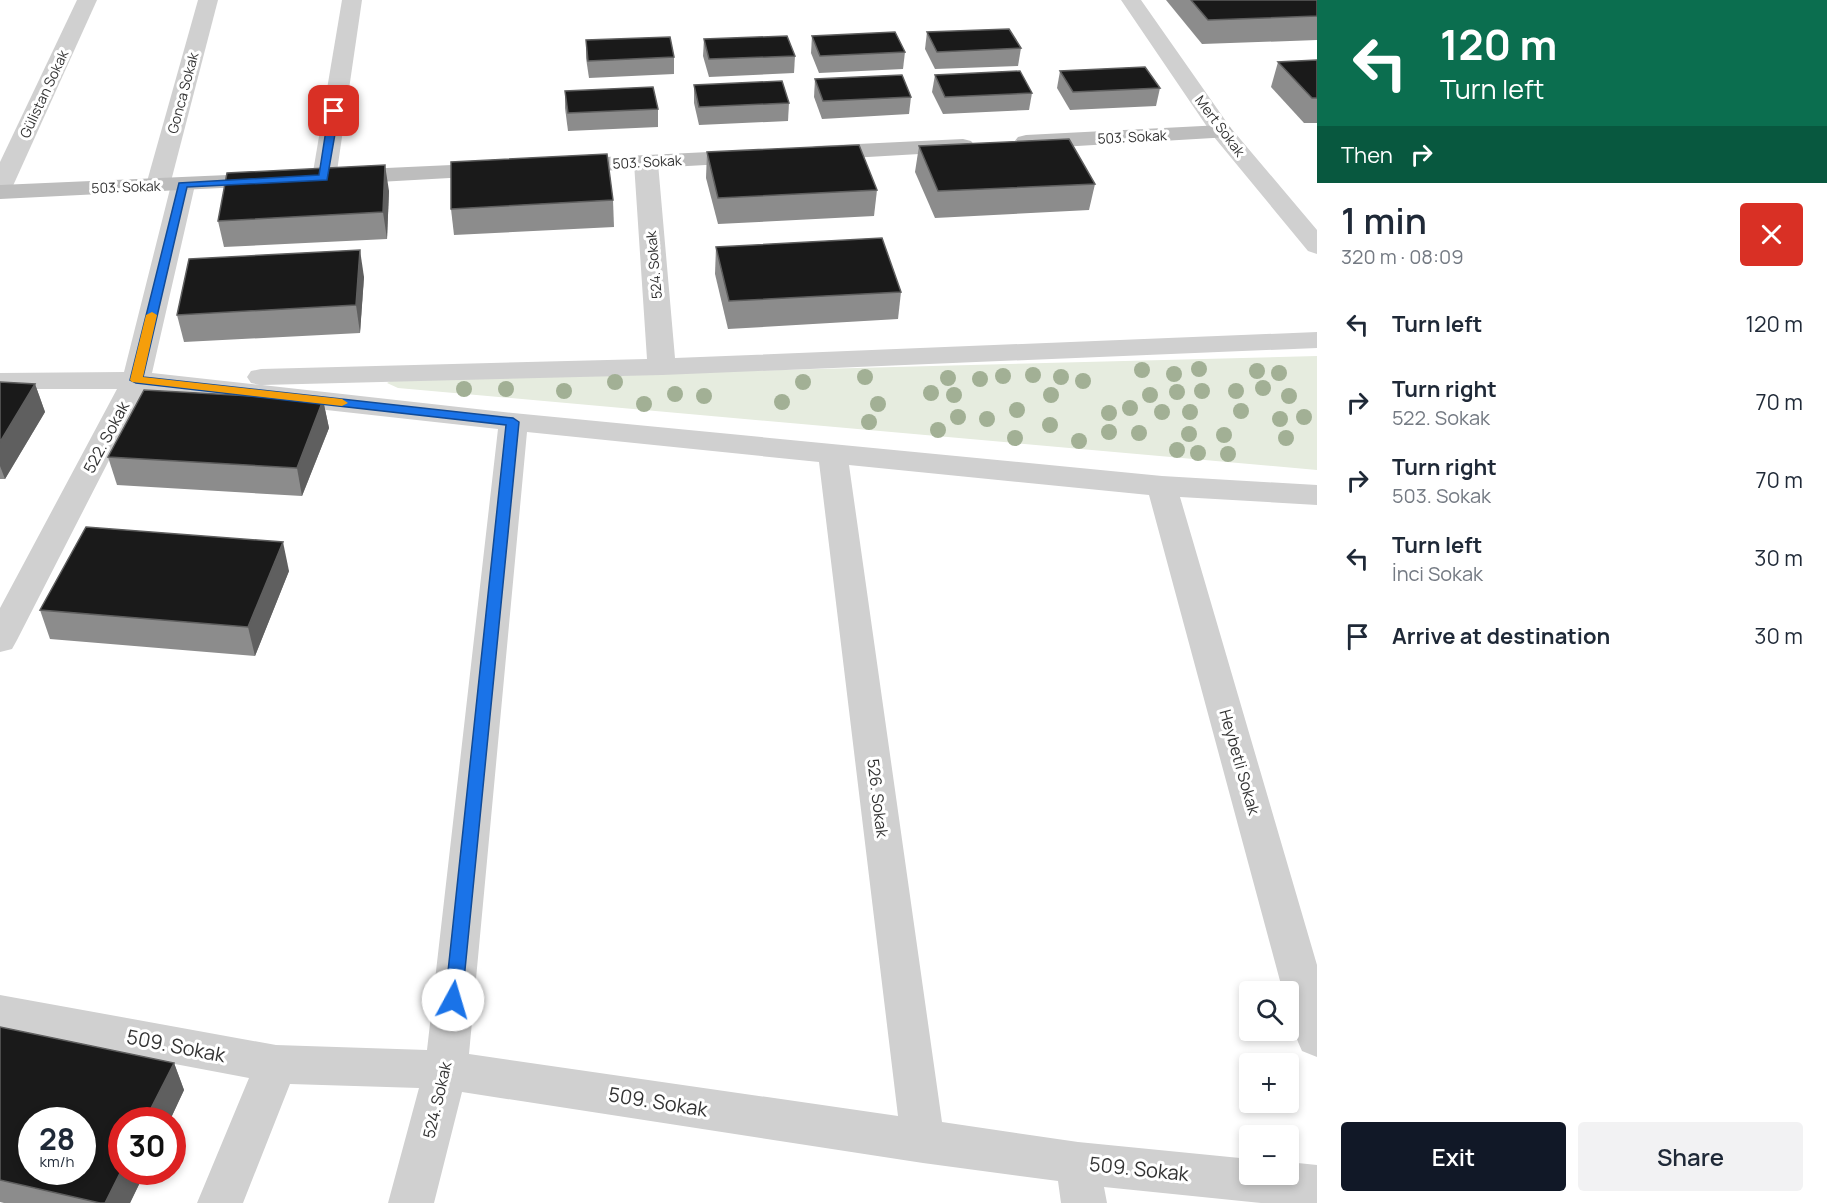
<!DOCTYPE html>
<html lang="en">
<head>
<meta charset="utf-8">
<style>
  :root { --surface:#fff; --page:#f2f2f3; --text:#1f2937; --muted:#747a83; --accent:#111827 }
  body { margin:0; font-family:Manrope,sans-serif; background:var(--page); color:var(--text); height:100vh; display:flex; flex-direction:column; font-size:22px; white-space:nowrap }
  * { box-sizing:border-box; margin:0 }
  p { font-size:20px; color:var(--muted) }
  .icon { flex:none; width:33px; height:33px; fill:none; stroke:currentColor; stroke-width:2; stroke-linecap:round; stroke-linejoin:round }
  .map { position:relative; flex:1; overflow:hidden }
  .panel { display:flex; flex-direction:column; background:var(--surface); width:510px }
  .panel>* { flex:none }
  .banner { background:#0b6e4f; color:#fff; overflow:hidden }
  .buttons { position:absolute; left:1239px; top:981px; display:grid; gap:12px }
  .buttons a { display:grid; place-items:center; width:60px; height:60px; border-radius:6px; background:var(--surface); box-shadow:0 3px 9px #0003; font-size:30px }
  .speed { position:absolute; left:18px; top:1107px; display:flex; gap:12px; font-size:30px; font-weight:700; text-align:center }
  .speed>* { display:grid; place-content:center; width:78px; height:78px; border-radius:50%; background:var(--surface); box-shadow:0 3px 9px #0003; line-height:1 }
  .speed small { font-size:15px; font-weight:400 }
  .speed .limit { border:9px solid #d22; background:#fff; color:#111 }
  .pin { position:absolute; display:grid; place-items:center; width:51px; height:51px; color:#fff; margin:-26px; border-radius:12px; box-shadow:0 3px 9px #0006 }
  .me { position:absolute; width:66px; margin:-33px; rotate:6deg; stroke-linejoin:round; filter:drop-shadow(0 0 4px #0008) }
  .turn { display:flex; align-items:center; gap:21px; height:126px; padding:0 24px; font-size:27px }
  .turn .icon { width:78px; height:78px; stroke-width:2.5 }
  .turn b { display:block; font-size:42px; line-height:51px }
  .then { display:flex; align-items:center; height:57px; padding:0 24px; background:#0003; gap:12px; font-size:22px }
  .round { display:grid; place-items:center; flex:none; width:63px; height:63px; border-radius:6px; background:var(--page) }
  .summary { display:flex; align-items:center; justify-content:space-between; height:102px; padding:0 24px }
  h1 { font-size:36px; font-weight:600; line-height:45px }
  .button { display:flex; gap:12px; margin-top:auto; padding:12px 24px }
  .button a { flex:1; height:69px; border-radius:6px; background:var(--accent); color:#fff; font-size:24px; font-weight:600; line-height:69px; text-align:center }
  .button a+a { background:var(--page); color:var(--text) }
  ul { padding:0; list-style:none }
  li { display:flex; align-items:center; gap:18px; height:78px; padding:0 24px }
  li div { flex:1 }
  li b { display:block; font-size:22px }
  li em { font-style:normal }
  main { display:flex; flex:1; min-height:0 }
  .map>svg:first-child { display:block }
  .green { fill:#e6ecdf }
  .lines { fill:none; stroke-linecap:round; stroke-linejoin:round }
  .street { fill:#d0d0d0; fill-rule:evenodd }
  .secondary { fill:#bdbdbd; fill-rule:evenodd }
  .tree { fill:#a2b095 }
  .wall { fill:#8c8c8c }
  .shaded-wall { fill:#5f5f5f }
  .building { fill:#1a1a1a; stroke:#5f5f5f; stroke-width:1.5; fill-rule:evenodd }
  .route { fill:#1a73e8; stroke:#114b97; stroke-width:1.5 }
  .slow { fill:#f59e0b }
  .labels { text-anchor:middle; stroke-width:6; stroke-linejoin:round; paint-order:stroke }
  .far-street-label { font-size:14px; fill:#333; stroke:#fff }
  .street-label { font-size:16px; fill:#333; stroke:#fff }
  .near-street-label { font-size:20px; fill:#333; stroke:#fff }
</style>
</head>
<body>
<main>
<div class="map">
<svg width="1317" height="1203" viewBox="0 0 1317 1203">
  <rect width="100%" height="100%" fill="#fff"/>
  <polygon class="green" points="1317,356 1317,470 398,388 387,383 392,380"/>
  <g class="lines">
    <g class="street">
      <polygon points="77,0 97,0 12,188 9,193 0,195 0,162"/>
      <polygon points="198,0 218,0 170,185 167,190 158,192 149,190 146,185"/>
      <polygon points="342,0 362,0 336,178 332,183 324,185 316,183 312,178"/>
      <polygon points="1121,0 1141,0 1230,127 1317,230 1317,254 1308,251 1214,137"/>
      <path d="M 646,156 L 654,158 L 658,163 L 675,358 L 1317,332 L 1317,348 L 662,375 L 262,385 L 513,413 L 1162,476 L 1317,485 L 1317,505 L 1180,497 L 1317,965 L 1317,1057 L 1302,1051 C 1293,1032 1288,1013 1288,992 L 1283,992 L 1149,495 L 849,465 L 942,1122 L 1078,1142 L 1250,1159 L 1250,1174 L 1288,1174 L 1288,1162 L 1317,1165 L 1317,1203 L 1261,1203 L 1104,1187 L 1107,1203 L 1061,1203 L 1058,1181 L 923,1163 L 462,1092 L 434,1203 L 388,1203 L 419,1088 L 290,1084 L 243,1203 L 197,1203 L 249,1078 L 0,1031 L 0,995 L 276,1045 L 427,1050 L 498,429 L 145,390 L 17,640 L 12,649 L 0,652 L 0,608 L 117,389 L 0,389 L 0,373 L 124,372 L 171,185 L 174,180 L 183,178 L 192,180 L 195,185 L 152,373 L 260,385 L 251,383 L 247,377 L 251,371 L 261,369 L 647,359 L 634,163 L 638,158 ZM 527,432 L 819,462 L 898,1116 L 469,1054 Z"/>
    </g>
    <g class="secondary">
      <polygon points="1222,125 1230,127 1233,132 1230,137 1026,149 1018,147 1014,142 1018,137 1026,135"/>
      <polygon points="963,139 971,141 975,146 971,151 816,160 808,158 804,153 808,148 816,146"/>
      <polygon points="750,150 758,152 762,157 758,162 565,173 557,171 553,166 557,161 565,159"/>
      <polygon points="495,163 503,165 507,170 503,175 343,184 335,182 331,177 335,172 343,170"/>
      <polygon points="271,173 279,175 283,180 279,185 0,199 0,185"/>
    </g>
  </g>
  <g class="tree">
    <circle cx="1199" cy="369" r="8"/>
    <circle cx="1142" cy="370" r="8"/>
    <circle cx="1257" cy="371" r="8"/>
    <circle cx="1279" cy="373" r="8"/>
    <circle cx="1174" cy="374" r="8"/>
    <circle cx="1033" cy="375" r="8"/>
    <circle cx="1003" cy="376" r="8"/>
    <circle cx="865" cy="377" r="8"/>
    <circle cx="1061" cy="377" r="8"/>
    <circle cx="948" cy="378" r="8"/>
    <circle cx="980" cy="379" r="8"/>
    <circle cx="1083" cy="381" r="8"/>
    <circle cx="615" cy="382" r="8"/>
    <circle cx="803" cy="382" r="8"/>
    <circle cx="1263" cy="388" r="8"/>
    <circle cx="464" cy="389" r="8"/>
    <circle cx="506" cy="389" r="8"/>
    <circle cx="564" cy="391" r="8"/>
    <circle cx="1202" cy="391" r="8"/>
    <circle cx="1236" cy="391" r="8"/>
    <circle cx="1177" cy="392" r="8"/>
    <circle cx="931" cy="393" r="8"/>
    <circle cx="675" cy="394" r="8"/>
    <circle cx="954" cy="395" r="8"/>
    <circle cx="1051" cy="395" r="8"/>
    <circle cx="1150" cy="395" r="8"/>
    <circle cx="704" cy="396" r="8"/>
    <circle cx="1289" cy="396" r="8"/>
    <circle cx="782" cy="402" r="8"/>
    <circle cx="644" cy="404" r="8"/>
    <circle cx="878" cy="404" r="8"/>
    <circle cx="1130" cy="408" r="8"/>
    <circle cx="1017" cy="410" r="8"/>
    <circle cx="1241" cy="411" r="8"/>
    <circle cx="1162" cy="412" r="8"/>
    <circle cx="1190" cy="412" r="8"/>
    <circle cx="1109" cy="413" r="8"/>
    <circle cx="958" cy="417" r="8"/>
    <circle cx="1304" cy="417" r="8"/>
    <circle cx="987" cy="419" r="8"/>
    <circle cx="1280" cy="419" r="8"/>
    <circle cx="869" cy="422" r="8"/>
    <circle cx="1050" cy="425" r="8"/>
    <circle cx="938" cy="430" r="8"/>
    <circle cx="1109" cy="432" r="8"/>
    <circle cx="1139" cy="433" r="8"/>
    <circle cx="1189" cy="434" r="8"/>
    <circle cx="1224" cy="435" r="8"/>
    <circle cx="1015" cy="438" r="8"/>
    <circle cx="1286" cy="438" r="8"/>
    <circle cx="1079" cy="441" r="8"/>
    <circle cx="1177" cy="450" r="8"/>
    <circle cx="1198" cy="453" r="8"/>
    <circle cx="1228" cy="454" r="8"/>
  </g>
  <g class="wall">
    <polygon points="1166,0 1317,0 1317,40 1202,44"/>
    <polygon points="927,32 1021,48 1018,66 935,69 925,49"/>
    <polygon points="812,36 905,52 903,69 819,73 811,53"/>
    <polygon points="704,39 795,56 794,73 709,77 703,56"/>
    <polygon points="586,40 674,57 674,74 589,78 586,58"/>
    <polygon points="1317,60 1317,123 1304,123 1271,87 1278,62"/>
    <polygon points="1060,71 1160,88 1156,106 1070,110 1057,88"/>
    <polygon points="935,75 1032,93 1029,110 943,114 932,92"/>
    <polygon points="815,79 911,97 909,114 822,119 814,97"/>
    <polygon points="694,85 789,103 788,121 699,125 694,103"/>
    <polygon points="565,91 658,109 658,127 568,131 565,108"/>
    <polygon points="919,146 1095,184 1089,210 935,218 915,172"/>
    <polygon points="707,152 877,190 874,216 718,224 706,178"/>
    <polygon points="389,191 387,239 224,247 218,221"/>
    <polygon points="613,200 614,227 454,235 451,209"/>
    <polygon points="716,247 901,292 898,319 728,329 715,274"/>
    <polygon points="364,277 360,333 184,342 177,315"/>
    <polygon points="0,382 35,384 45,412 5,479 0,479"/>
    <polygon points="323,400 329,428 302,496 117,485 108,457"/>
    <polygon points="289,571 255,656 50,639 40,610"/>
    <polygon points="0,1027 174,1063 184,1090 170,1120 122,1120 122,1172 145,1172 130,1203 4,1203 0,1202"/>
  </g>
  <g class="shaded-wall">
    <polygon points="385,165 389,191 387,239 383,212"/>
    <polygon points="360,250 364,277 360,333 356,305"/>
    <polygon points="35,384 45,412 5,479 0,466 0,442"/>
    <polygon points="323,400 329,428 302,496 297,468"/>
    <polygon points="283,542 289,571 255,656 248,627"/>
    <polygon points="174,1063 184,1090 170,1120 145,1120"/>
    <polygon points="122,1169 122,1172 145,1172 130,1203 105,1203"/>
  </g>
  <g class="building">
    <polygon points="1191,0 1317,0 1317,16 1208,20"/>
    <polygon points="1009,29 1021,48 937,52 927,32"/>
    <polygon points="895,32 905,52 820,56 812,36"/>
    <polygon points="787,36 795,56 709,59 704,39"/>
    <polygon points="670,37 674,57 588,61 586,40"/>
    <polygon points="1317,60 1317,98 1312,98 1278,62"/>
    <polygon points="1145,67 1160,88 1073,92 1060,71"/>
    <polygon points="1020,71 1032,93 945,97 935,75"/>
    <polygon points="902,75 911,97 823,101 815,79"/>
    <polygon points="782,81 789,103 699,107 694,85"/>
    <polygon points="653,87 658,109 568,113 565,91"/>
    <polygon points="1069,139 1095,184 938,191 919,146"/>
    <polygon points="859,145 877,190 718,198 707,152"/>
    <polygon points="607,154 613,200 451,209 451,162"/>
    <polygon points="385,165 383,212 218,221 227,173"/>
    <polygon points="882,238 901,292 729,301 716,247"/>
    <polygon points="360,250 356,305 177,315 189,259"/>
    <polygon points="0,382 35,384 0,442"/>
    <polygon points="144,390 323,400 297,468 108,457"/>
    <polygon points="86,527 283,542 248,627 40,610"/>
    <path d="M 0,1027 L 174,1063 L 145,1120 L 122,1120 L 122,1169 L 105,1203 L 100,1203 L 0,1180 ZM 32,1120 L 82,1120 L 82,1172 L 32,1172 Z"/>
  </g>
  <polygon class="route" points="334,108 339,111 327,180 187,187 143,377 513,418 519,422 462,1000 459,1006 453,1008 447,1006 445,1000 506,425 136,383 130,380 179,183 319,175 329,111"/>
  <polygon class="slow" points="152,312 157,315 143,377 342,399 348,403 342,406 132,382 130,380 146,315"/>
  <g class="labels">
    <g class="far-street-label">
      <text transform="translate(183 93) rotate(-75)" y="5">Gonca Sokak</text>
      <text transform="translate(44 94) rotate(-65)" y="5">Gülistan Sokak</text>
      <text transform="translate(1220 126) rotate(53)" y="5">Mert Sokak</text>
      <text transform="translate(1132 137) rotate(-3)" y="5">503. Sokak</text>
      <text transform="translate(647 162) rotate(-3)" y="5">503. Sokak</text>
      <text transform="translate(126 187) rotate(-2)" y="5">503. Sokak</text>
      <text transform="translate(654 265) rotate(-95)" y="5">524. Sokak</text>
    </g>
    <g class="street-label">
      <text transform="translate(106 437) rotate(-62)" y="6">522. Sokak</text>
      <text transform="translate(1240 762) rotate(74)" y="6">Heybetli Sokak</text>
      <text transform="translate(878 798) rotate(83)" y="6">526. Sokak</text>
      <text transform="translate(437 1100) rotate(-77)" y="6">524. Sokak</text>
    </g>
    <g class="near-street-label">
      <text transform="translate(176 1046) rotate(11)" y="7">509. Sokak</text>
      <text transform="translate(658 1102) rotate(9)" y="7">509. Sokak</text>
      <text transform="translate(1139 1169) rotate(6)" y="7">509. Sokak</text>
    </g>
  </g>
</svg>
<div class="buttons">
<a><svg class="icon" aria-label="search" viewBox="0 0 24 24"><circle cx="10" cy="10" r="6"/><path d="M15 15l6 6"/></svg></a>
<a>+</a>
<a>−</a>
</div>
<div class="speed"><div>28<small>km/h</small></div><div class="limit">30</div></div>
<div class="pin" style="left:334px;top:111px;background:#d93025"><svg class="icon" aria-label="arrive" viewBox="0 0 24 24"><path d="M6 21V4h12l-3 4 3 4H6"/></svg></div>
<svg class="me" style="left:453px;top:1000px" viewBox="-20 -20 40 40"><circle r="19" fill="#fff"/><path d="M0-13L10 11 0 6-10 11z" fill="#1a73e8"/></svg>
</div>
<section class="panel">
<div class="banner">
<div class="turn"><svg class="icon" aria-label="left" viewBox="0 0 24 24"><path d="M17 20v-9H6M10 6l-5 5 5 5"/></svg><div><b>120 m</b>Turn left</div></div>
<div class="then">Then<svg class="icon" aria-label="right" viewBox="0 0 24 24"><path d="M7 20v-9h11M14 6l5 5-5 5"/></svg></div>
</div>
<div class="summary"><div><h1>1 min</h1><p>320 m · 08:09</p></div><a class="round" style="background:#d93025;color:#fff"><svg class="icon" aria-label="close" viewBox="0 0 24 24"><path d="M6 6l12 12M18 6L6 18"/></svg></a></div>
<ul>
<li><svg class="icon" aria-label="left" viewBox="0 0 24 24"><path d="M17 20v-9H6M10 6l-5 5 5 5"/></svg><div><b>Turn left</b></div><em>120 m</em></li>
<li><svg class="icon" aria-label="right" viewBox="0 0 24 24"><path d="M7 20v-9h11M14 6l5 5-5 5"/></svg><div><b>Turn right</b><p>522. Sokak</p></div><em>70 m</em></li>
<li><svg class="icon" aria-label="right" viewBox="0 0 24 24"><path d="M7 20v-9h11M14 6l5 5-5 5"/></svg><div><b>Turn right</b><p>503. Sokak</p></div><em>70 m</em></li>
<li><svg class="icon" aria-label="left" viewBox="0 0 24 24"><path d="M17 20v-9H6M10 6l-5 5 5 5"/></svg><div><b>Turn left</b><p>İnci Sokak</p></div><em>30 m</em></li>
<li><svg class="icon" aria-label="arrive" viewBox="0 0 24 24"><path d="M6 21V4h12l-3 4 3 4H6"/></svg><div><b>Arrive at destination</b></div><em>30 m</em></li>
</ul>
<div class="button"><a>Exit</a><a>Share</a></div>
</section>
</main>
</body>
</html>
